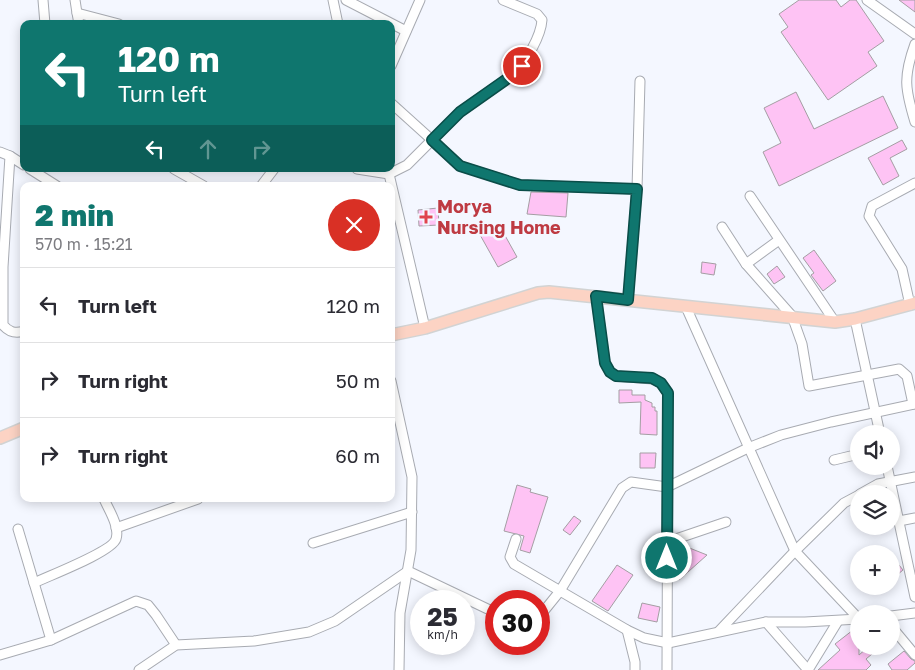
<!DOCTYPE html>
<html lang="en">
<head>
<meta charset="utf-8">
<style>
  :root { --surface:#fff; --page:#f7f7f7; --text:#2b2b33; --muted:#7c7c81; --line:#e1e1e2; --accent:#0f766e }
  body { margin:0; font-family:"Golos Text",sans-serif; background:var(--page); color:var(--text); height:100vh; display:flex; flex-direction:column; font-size:19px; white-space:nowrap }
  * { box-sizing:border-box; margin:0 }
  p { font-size:16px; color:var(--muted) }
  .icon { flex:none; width:28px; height:28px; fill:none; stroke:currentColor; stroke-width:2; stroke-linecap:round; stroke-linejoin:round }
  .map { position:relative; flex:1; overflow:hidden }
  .side { position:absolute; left:20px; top:182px; width:375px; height:320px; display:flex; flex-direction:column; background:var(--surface); border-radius:10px; box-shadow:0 2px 12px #0003 }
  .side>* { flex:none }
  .hud { position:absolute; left:20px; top:20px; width:375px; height:152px; border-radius:10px; box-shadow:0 2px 12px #0003; background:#0f766e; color:#fff; overflow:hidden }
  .controls { position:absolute; left:850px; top:425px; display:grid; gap:10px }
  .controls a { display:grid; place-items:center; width:50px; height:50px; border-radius:50%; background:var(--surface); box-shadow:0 2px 12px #0003; font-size:25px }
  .speed { position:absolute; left:410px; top:590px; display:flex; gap:10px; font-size:25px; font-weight:700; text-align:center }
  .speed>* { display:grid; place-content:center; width:65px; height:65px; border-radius:50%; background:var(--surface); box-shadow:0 2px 12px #0003; line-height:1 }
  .speed small { font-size:12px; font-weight:400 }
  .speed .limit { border:8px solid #d22; background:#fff; color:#111 }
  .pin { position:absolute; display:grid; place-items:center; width:42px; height:42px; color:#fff; margin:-21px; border:2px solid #fff; border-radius:50%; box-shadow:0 1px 5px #0007 }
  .me { position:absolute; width:55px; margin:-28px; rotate:0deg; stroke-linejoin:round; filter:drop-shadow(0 0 4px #0008) }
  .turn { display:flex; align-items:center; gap:18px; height:105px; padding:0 15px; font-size:22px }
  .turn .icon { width:65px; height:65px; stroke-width:2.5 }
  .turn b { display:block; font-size:35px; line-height:42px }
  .lanes { display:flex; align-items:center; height:48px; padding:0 15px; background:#0003; justify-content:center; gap:25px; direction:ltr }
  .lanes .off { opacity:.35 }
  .round { display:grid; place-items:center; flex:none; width:52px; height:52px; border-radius:26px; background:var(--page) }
  .overview { display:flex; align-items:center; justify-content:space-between; height:85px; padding:0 15px }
  h1 { font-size:30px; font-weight:800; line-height:38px; color:var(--accent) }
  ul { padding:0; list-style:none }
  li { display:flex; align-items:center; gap:15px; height:75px; padding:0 15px; border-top:1px solid var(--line) }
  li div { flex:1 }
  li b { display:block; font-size:19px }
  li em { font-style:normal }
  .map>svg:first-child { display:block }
  .building { fill:#fec3f4; stroke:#a49ea3 }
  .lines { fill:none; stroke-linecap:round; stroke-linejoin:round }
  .minor-casing { stroke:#a8abb2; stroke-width:11 }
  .major-casing { stroke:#d2d3d3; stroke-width:14 }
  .minor { stroke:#fff; stroke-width:9 }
  .major { stroke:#fcd3c4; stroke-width:11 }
  .route-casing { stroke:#0a4d48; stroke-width:12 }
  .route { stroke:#0f766e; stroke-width:9 }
  .health-dot { fill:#e0444e; stroke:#f4f7ff; stroke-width:2 }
  .labels { text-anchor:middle; stroke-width:5; stroke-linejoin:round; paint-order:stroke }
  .health-label { font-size:18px; font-weight:bold; fill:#be3a42; stroke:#f4f7ff; text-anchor:start }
</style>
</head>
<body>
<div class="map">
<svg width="915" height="670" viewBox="0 0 915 670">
  <rect width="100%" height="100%" fill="#f4f7ff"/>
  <g class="building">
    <polygon points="799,0 836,0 841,7 850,0 856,0 884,41 868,52 877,66 828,100 781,32 788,27 779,14"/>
    <polygon points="899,0 915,0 915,12"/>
    <polygon points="796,92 814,129 883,96 898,128 779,186 763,152 781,143 764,108"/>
    <polygon points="902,140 907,149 890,158 899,176 883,185 868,158"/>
    <polygon points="531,192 568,193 566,217 527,214"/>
    <polygon points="438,208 439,225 419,226 418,210"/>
    <polygon points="498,223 517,257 498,267 479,233"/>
    <polygon points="814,250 836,281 823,291 811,275 814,273 803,258"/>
    <polygon points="702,262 716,264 714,275 701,273"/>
    <polygon points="777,266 785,277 774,284 767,274"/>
    <polygon points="619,390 632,390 632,395 645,395 645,400 652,403 652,407 655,407 655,411 657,411 657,435 640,434 641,402 619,403"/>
    <polygon points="640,453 656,453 655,468 640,468"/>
    <polygon points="517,485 531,489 530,492 548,497 530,553 520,550 524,536 504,531"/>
    <polygon points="574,516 581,521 570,535 563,530"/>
    <polygon points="682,545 707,555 679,580 679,547"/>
    <polygon points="891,555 903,570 891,580"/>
    <polygon points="617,565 633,575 608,611 592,601"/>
    <polygon points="642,603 660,607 657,622 638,618"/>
    <polygon points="853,630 859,637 859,655 867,648 872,654 866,659 871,665 866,670 818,670 840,650 835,644"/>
    <polygon points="904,651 911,659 915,661 915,663 907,670 892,670 888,664"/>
  </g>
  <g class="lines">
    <defs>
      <g id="minor">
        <polyline points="43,0 45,24"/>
        <polyline points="75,0 77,13"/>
        <polyline points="333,0 338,24"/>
        <polyline points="346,0 406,31"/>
        <path d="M 503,0 L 537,14 L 542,20 C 541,36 526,62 514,74 L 460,112 L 432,140 L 460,166 L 520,185 L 637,189"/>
        <polyline points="867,0 915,34"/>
        <polyline points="79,24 77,13 119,24"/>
        <path d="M 915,44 C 903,77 905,89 915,122"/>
        <polyline points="391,66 420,0"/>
        <polyline points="0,152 10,156 24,165"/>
        <path d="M 10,156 L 3,267 L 3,325 C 9,332 15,334 24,331"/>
        <polyline points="30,169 57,186"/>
        <polyline points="174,169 204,186"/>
        <polyline points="357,169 389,174 407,165 432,140 391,103"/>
        <polyline points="389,174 425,328"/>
        <polyline points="261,186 274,169"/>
        <polyline points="750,196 835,322"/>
        <polyline points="722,227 746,264 792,316 802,344 809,386 899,369 907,376 913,404"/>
        <polyline points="746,264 779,240"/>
        <polyline points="596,296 605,363 610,372 616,376 652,379 661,383 668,393 667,670"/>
        <polyline points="628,300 637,189 640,81"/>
        <polyline points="910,305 902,269 869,216 872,206 915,183"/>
        <polyline points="686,307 795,551 859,619"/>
        <polyline points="855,319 880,434"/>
        <polyline points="391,381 412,477 411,550 400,613 399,670"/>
        <polyline points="834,460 859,454"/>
        <polyline points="887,466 915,597"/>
        <polyline points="860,494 878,484 915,477"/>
        <polyline points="899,521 915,518"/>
        <polyline points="116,528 198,499"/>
        <polyline points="18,529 51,640"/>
        <polyline points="516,539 510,557 514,564 627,630 644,638 668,643 766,622 805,622 859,619"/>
        <polyline points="667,542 726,522"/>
        <polyline points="313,543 412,512"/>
        <path d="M 34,583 C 48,576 112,552 116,539 C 120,527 109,510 104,499"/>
        <polyline points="891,616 915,613"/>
        <polyline points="539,617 560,591 622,488 631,482 667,487 748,448 781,435 831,422 915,404"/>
        <polyline points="766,622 808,670"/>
        <polyline points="891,626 915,655"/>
        <polyline points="627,630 635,662 635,670"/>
        <polyline points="719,631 795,551 844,503 859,495"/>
        <polyline points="0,655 51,640 136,601 148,605 156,615 176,645"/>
        <polyline points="139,670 176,645 254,641 309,632 335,621 408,571 496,613"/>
        <polyline points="808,670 838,621"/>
      </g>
      <g id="major">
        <polyline points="391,335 425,328 538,293 549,292 835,322 855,319 915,303"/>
        <polyline points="0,438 24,428"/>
      </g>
    </defs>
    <use href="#minor" class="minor-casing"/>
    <use href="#major" class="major-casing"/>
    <use href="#minor" class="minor"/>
    <use href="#major" class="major"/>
  </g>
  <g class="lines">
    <defs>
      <polyline id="route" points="522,66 514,74 460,112 432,140 460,166 520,185 637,189 628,300 596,296 605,363 610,372 616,376 652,378 661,383 668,393 667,558"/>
    </defs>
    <use href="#route" class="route-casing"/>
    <use href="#route" class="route"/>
  </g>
  <path class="health-dot" d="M423.5 209.5h5v5h5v5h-5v5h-5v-5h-5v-5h5z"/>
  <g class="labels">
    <g class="health-label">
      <text x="437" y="213">Morya<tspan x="437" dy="21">Nursing Home</tspan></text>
    </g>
  </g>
</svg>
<div class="controls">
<a><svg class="icon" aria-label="sound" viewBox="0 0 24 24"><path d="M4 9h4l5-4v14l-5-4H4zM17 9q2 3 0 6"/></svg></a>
<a><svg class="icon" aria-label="layers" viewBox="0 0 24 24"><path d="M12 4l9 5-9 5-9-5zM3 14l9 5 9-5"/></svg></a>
<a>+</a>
<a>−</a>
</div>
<div class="speed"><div>25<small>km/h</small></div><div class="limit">30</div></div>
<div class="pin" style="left:522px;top:66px;background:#d93025"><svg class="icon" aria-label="arrive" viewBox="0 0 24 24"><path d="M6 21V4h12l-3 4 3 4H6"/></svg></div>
<svg class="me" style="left:667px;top:558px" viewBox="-20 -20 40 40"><circle r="17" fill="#0f766e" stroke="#fff" stroke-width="3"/><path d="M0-11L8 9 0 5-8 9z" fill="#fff"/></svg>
<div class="hud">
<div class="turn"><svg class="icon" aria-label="left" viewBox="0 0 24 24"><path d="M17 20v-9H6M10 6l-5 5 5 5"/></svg><div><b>120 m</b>Turn left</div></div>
<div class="lanes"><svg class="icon" aria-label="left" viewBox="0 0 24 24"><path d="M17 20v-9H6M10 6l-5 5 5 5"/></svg><svg class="icon off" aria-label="ahead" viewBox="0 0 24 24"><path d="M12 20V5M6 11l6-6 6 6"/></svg><svg class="icon off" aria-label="right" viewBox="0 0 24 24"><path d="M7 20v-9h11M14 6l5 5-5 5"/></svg></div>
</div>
<section class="side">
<div class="overview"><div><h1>2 min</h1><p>570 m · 15:21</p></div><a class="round" style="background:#d93025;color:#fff"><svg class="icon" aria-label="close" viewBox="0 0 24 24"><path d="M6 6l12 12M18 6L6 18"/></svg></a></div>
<ul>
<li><svg class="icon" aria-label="left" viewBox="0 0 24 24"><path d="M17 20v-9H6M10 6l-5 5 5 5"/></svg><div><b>Turn left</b></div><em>120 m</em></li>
<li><svg class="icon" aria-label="right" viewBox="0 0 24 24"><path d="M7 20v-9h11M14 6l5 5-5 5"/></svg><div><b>Turn right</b></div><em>50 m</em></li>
<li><svg class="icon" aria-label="right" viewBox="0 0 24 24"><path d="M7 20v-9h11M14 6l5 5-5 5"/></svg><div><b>Turn right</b></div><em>60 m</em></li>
</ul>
</section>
</div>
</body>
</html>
